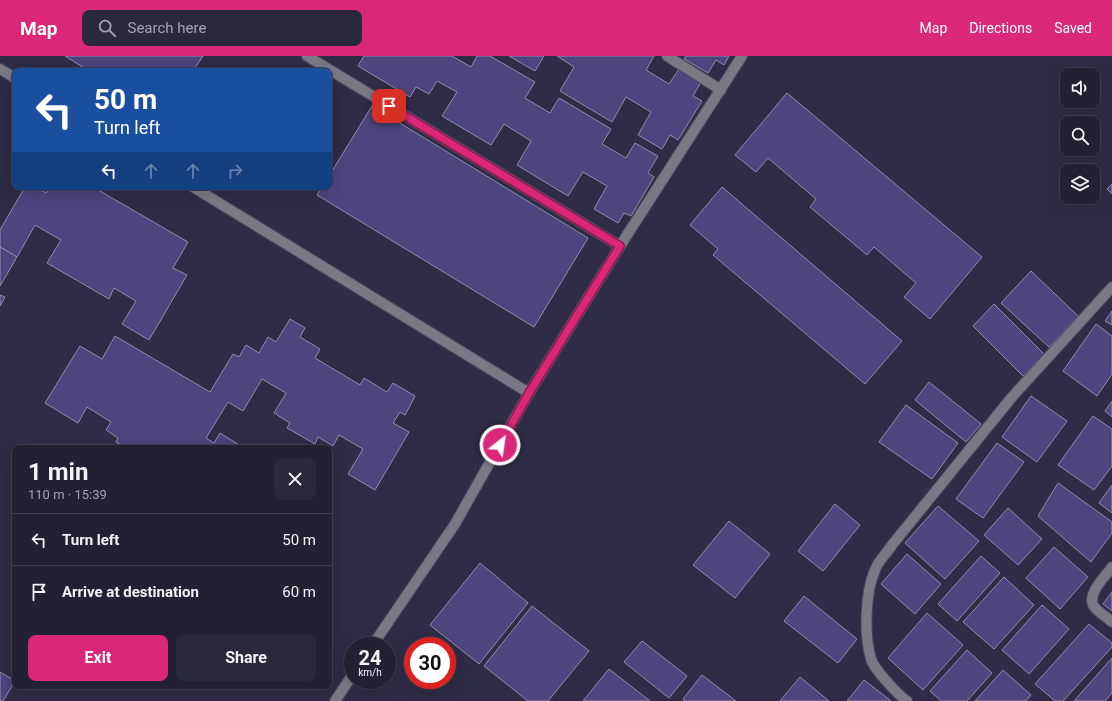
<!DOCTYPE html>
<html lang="en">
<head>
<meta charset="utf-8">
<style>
  :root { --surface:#222134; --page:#2a293c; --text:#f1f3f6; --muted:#a2a3ac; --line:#3f3e4f; --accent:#db2777 }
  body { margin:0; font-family:Roboto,sans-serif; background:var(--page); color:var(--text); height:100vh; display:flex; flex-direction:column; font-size:15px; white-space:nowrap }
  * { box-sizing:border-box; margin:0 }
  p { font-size:13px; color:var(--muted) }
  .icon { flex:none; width:22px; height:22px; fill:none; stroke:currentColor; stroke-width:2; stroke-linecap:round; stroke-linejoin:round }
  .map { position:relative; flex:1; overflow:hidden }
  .panel { position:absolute; left:12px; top:389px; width:320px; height:244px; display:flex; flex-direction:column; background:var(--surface); border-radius:8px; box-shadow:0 4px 16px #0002,0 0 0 1px var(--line) }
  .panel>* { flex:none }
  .top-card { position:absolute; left:12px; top:12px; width:320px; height:122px; border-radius:8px; box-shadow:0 4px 16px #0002,0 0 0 1px var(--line); background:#1a4fa0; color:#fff; overflow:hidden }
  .buttons { position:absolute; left:1060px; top:12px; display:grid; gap:8px }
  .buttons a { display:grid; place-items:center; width:40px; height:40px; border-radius:8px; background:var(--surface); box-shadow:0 4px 16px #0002,0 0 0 1px var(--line); font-size:20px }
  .speed { position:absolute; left:344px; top:581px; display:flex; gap:8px; font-size:20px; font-weight:700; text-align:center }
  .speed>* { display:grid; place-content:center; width:52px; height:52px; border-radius:50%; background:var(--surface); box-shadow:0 4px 16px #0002,0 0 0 1px var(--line); line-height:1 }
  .speed small { font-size:10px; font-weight:400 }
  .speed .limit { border:6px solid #d22; background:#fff; color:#111 }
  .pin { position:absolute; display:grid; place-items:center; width:34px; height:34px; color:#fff; margin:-17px; border-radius:8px; box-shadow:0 2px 6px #0006 }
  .me { position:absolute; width:44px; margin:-22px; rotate:30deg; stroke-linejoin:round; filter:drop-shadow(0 0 3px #0008) }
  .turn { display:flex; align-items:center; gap:14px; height:84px; padding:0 16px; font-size:18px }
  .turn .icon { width:52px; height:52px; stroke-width:2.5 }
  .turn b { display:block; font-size:28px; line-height:34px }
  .lanes { display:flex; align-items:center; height:38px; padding:0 16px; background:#0003; justify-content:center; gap:20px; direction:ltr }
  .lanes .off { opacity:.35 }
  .round { display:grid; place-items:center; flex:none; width:42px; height:42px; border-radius:8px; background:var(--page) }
  .head { display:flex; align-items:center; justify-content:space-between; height:68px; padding:0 16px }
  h1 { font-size:24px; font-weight:700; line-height:30px }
  .cta { display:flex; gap:8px; margin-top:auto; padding:8px 16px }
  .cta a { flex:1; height:46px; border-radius:8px; background:var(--accent); color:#fff; font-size:16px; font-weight:700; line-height:46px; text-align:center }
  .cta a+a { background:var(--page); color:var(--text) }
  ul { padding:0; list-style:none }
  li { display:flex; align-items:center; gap:12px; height:52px; padding:0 16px; border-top:1px solid var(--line) }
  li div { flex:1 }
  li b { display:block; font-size:15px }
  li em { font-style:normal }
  header { display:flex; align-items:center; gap:24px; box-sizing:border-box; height:56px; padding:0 20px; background:var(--accent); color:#fff }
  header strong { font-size:19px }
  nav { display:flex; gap:22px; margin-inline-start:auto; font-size:14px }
  .search { width:280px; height:36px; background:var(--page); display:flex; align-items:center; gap:10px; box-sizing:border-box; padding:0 14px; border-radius:8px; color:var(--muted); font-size:15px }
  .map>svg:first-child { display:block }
  .building { fill:#4c457e; stroke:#908fad }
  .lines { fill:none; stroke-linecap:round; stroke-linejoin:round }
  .minor-casing { stroke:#494760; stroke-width:12 }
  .minor { stroke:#797986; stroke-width:10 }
  .route-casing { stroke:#8e194d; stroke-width:10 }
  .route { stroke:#db2777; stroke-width:7 }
</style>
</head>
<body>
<header>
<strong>Map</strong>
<div class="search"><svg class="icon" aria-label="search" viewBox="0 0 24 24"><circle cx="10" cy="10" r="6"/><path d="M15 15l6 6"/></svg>Search here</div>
<nav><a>Map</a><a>Directions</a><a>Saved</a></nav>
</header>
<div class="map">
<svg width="1112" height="645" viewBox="0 0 1112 645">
  <rect width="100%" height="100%" fill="#2e2c46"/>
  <g class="building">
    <polygon points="65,0 203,0 193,15 89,15"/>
    <polygon points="364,0 452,0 471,11 477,0 490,0 535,26 525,42 550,57 559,42 611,73 602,88 626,102 635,87 658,100 648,117 654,121 631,160 624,157 618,167 594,153 607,130 583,116 568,140 517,109 531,85 504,68 491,89 442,60 457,36 437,25 429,38 416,31 410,41 358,10"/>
    <polygon points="509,0 544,0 535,15"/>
    <polygon points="557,0 654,0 646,14 669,28 679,13 701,26 693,40 702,45 678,84 670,79 662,93 638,79 651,56 626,41 612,66 560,35 574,11"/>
    <polygon points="686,0 729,0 724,9 716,4 708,17 684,3"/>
    <polygon points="787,37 982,201 930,263 904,241 916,227 874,191 867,199 810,151 816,143 768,102 756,116 735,99"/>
    <polygon points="372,50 588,182 534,271 317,139 322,131 329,131 329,120"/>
    <polygon points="1112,128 1112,138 1107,133"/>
    <polygon points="25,131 36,131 46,137 50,131 93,131 188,186 173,212 187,219 149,284 122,268 136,245 114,232 109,243 47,207 61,184 35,169 17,201 0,191 0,174"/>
    <polygon points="722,131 902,285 865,328 713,199 718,193 690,169"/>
    <polygon points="0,191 17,201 0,230"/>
    <polygon points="1031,215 1078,260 1049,291 1001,247"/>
    <polygon points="0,239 5,241 0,250"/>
    <polygon points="994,248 1044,298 1023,320 973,270"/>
    <polygon points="1112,255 1112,269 1105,265"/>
    <polygon points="290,263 305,272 300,281 320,293 315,302 360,329 364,322 387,336 393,327 415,340 405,359 400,356 393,367 409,376 375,434 348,418 363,393 339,379 333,390 318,381 315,388 287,372 290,367 274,357 286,337 262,323 243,355 228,346 206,382 214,387 220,377 244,392 126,392 116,386 118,382 106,374 111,366 87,351 78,367 45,347 80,290 102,303 115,280 210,336 233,298 239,301 246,289 259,297 268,281 276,286"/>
    <polygon points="1096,268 1112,280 1112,318 1097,340 1063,315"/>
    <polygon points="929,326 981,368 966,386 915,344"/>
    <polygon points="1031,340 1067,365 1037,406 1002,381"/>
    <polygon points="1112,345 1112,361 1105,355"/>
    <polygon points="906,349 958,387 932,423 879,386"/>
    <polygon points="1093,360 1112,373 1112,410 1094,434 1058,409"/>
    <polygon points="997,387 1024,406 983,462 956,443"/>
    <polygon points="1058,427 1112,466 1112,477 1091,506 1038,460"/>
    <polygon points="1112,429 1112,457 1099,447"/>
    <polygon points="835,448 860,469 823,515 798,495"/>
    <polygon points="938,450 979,485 945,523 905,487"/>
    <polygon points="1008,452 1042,483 1018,509 984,479"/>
    <polygon points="729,465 770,498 735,542 693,509"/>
    <polygon points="1054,491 1088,521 1060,553 1026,522"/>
    <polygon points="907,498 941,528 915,558 881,528"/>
    <polygon points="981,500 1000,517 957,565 938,548"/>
    <polygon points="480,507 528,547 479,608 430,569"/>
    <polygon points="1004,521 1034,549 994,593 963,566"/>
    <polygon points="1112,536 1112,555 1103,548"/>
    <polygon points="804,540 857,583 838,607 784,565"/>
    <polygon points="1042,549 1069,573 1029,618 1002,594"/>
    <polygon points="532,550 589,595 548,645 528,645 484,610"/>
    <polygon points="927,557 963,589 923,634 888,602"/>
    <polygon points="1089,568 1112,587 1112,591 1063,645 1055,645 1035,628"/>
    <polygon points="642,585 687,620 669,642 624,606"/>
    <polygon points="967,594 992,617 967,645 941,645 930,635"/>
    <polygon points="1112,602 1112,637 1105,645 1074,645"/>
    <polygon points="609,613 650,645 583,645"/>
    <polygon points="1003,614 1031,639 1026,645 975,645"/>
    <polygon points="0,616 15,625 3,645 0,645"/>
    <polygon points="702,619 736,645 685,645 683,643"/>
    <polygon points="800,621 829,645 780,645"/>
    <polygon points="864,624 891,645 847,645"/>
  </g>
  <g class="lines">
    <defs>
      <g id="minor">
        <polyline points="307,0 620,190"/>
        <polyline points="667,0 721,34"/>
        <polyline points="0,13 15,22"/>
        <polyline points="193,131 529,337"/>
        <path d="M 1112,511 C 1105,521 1088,536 1093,549 C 1096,555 1107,561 1112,566"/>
        <polyline points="372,590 455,468 529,337 620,190 742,0"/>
        <polyline points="335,645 353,618"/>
        <path d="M 907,645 C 898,639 874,613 871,603 C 864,579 865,537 875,514 C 878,505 887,497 892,489 L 1012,341 L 1112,231"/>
      </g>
    </defs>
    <use href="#minor" class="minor-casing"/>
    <use href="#minor" class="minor"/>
  </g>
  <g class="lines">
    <defs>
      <polyline id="route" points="389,50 620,190 529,337 500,389"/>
    </defs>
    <use href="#route" class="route-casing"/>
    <use href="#route" class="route"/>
  </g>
</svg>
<div class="buttons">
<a><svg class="icon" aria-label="sound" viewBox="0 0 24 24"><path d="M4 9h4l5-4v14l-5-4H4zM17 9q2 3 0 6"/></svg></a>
<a><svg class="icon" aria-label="search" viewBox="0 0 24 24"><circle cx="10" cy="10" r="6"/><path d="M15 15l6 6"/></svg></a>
<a><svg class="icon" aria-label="layers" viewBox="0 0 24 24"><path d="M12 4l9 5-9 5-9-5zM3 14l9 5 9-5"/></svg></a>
</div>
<div class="speed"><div>24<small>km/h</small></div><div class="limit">30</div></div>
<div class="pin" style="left:389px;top:50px;background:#d93025"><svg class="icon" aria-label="arrive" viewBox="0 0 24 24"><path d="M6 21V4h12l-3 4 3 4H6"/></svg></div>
<svg class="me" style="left:500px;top:389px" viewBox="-20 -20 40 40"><circle r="17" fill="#db2777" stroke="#fff" stroke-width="3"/><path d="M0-11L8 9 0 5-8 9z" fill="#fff"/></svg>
<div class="top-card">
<div class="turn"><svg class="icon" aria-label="left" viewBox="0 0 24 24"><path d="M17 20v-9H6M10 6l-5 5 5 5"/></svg><div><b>50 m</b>Turn left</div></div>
<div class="lanes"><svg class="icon" aria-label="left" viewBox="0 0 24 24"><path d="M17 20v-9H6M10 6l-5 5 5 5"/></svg><svg class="icon off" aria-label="ahead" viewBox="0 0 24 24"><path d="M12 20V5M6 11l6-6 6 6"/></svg><svg class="icon off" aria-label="ahead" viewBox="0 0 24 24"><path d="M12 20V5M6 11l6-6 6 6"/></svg><svg class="icon off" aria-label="right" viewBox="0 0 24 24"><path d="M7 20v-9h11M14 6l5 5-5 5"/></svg></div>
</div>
<section class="panel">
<div class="head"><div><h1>1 min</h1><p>110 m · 15:39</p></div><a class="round"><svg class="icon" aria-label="close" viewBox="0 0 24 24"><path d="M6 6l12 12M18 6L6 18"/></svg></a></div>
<ul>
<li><svg class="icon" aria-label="left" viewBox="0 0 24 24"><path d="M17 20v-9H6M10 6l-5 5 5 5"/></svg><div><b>Turn left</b></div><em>50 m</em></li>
<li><svg class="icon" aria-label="arrive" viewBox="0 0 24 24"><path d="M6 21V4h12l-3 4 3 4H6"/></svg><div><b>Arrive at destination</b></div><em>60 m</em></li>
</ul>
<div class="cta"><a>Exit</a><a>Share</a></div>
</section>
</div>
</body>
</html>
